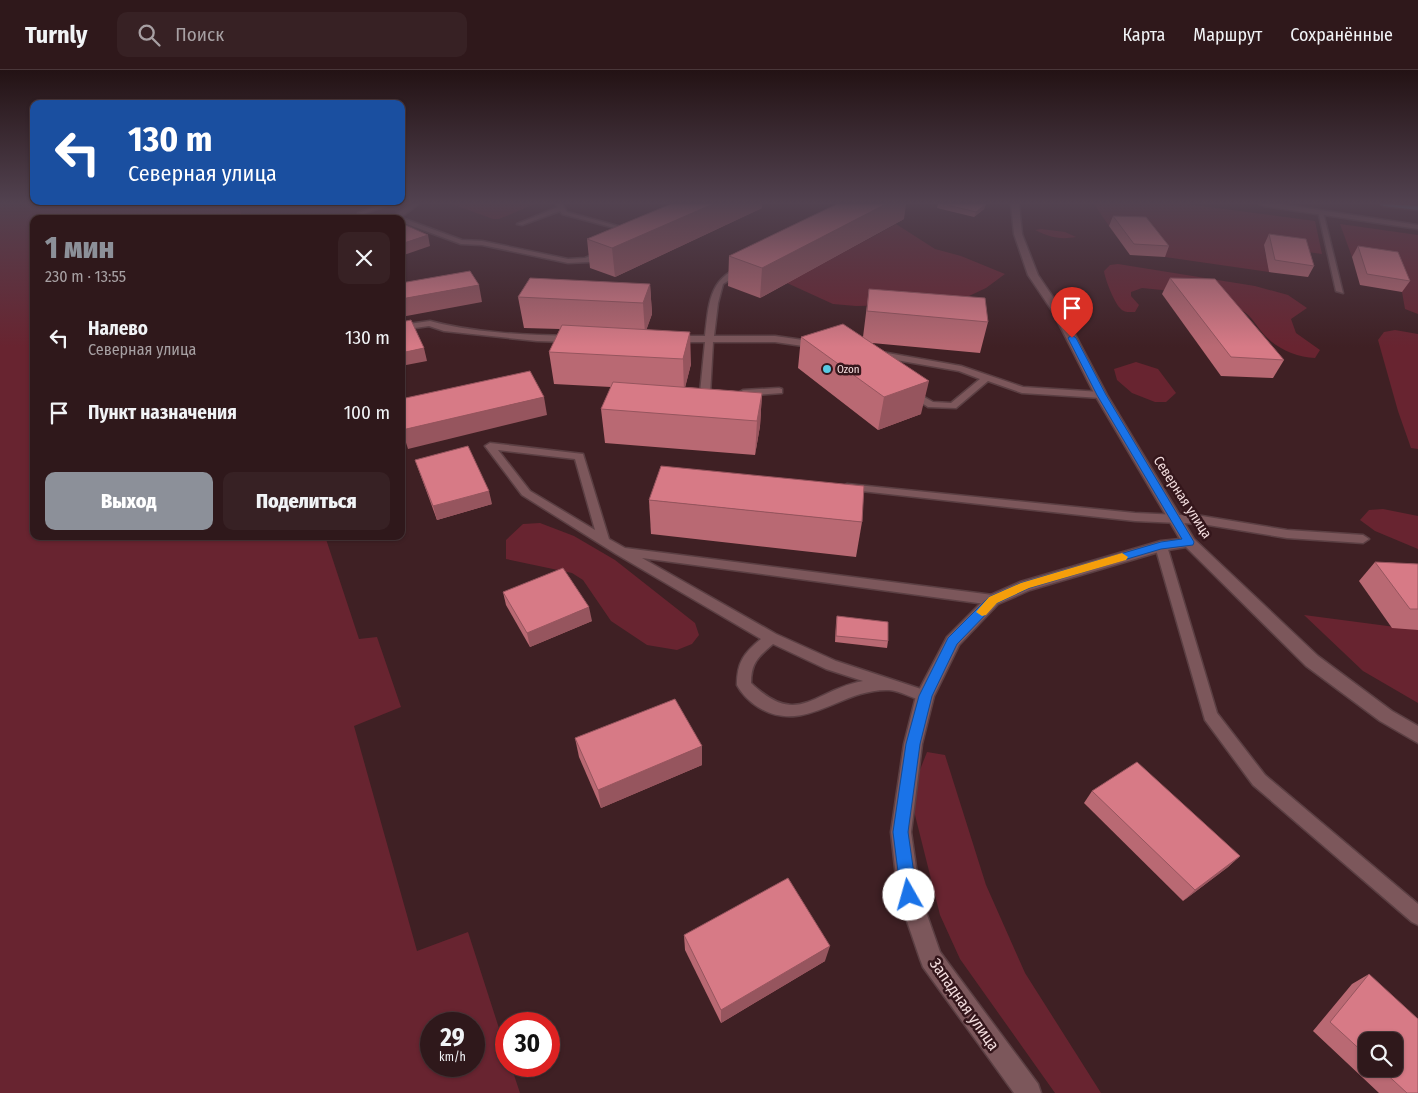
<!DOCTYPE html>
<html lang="ru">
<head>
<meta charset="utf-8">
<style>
  :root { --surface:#2f181b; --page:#372124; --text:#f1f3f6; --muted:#a7a0a3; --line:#4a373a; --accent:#8c9099 }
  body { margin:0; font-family:"Fira Sans Condensed",sans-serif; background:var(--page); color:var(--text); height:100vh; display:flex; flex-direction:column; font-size:19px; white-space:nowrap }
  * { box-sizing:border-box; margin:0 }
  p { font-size:16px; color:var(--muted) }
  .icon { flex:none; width:28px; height:28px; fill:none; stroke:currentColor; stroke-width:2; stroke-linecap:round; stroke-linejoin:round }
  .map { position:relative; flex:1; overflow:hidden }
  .sheet { position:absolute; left:30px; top:145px; width:375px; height:325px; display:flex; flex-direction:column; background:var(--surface); border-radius:10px; box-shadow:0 1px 4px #0004,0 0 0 1px var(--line) }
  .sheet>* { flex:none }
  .banner { position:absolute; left:30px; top:30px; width:375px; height:105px; border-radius:10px; box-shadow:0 1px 4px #0004,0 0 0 1px var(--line); background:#1a4fa0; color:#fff; overflow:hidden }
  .buttons { position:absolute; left:1358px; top:962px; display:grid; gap:10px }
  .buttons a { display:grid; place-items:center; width:45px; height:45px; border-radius:10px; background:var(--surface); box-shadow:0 1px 4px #0004,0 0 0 1px var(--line); font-size:25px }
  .speed { position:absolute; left:420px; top:942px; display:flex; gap:10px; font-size:25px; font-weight:700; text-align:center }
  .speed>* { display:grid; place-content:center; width:65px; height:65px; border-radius:50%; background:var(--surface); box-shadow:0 1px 4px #0004,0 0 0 1px var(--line); line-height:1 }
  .speed small { font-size:12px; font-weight:400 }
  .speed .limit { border:8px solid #d22; background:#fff; color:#111 }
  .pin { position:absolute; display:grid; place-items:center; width:42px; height:42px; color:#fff; margin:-51px -21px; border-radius:50% 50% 50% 0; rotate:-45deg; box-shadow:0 0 5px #0007 }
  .pin .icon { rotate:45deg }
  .me { position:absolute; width:55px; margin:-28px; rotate:353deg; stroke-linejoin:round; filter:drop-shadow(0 0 4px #0008) }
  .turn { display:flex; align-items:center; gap:18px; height:105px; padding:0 15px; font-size:22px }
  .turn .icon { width:65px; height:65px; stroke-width:2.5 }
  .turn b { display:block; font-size:35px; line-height:42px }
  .round { display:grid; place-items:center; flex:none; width:52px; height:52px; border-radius:10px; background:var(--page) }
  .head { display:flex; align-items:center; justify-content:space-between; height:85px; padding:0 15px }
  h1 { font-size:30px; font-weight:800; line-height:38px; color:var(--accent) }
  .primary-button { display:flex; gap:10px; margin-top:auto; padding:10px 15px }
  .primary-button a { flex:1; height:58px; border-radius:10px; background:var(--accent); color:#fff; font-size:20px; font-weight:800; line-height:58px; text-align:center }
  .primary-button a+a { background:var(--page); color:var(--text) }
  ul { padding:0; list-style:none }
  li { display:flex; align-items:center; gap:15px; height:75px; padding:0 15px }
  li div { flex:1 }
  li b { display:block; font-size:19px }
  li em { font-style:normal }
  header { display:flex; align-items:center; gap:30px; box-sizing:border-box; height:70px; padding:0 25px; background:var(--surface); border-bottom:1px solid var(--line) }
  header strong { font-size:24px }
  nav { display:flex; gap:28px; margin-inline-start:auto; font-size:18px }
  .search { width:350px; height:45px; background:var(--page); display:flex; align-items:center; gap:12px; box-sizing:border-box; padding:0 18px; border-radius:10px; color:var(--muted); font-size:19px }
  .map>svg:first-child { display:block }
  .green { fill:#682430; fill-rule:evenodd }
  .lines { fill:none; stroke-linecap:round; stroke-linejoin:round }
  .lane-casing { stroke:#5b3f43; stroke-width:3 }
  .street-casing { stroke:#5b3f43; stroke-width:3 }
  .primary-casing { stroke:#5b3f43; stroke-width:3 }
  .lane { fill:#7c575b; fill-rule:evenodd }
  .street { fill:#7c575b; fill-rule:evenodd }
  .primary { fill:#4891a4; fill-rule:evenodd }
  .wall { fill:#b96973; fill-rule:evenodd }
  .shaded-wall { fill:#96555e }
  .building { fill:#d77a86; stroke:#96555e }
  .route { fill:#1a73e8; stroke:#114b97 }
  .slow { fill:#f59e0b }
  .poi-dot { fill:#58c9e3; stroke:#34161b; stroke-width:2 }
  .labels { text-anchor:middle; stroke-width:5; stroke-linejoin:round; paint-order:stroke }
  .far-poi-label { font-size:11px; fill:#f3ddde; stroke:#34161b; text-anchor:start }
  .street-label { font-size:14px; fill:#f3ddde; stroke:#34161b }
  .near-street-label { font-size:16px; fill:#f3ddde; stroke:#34161b }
</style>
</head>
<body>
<header>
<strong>Turnly</strong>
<div class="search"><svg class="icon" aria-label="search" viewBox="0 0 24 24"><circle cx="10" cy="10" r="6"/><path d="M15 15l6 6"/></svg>Поиск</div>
<nav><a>Карта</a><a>Маршрут</a><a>Сохранённые</a></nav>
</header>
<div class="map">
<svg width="1418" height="1023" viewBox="0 0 1418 1023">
  <rect width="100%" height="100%" fill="#3f2024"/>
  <g class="green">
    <path d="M 0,134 L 238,134 L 243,149 L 34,149 L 34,466 L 325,466 L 359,569 L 377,567 L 401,637 L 354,656 L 417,881 L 468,862 L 506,980 L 506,996 L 511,996 L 520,1023 L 0,1023 ZM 431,954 L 474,954 L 474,996 L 431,996 Z"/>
    <polygon points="452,134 535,134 499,149 493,149"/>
    <polygon points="1094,134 1186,134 1315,151 1322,184 1264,176 1269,202 1165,187 1142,157 1109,156"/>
    <polygon points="896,154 935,179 961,186 1005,204 986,218 969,226 899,235 856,236 833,234 787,213"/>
    <polygon points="1340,154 1418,165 1418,244 1405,239 1402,222 1391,193 1352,187"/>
    <path d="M 1041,159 L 1065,162 L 1076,167 C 1060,170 1049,167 1035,160 Z"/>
    <path d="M 1118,194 L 1255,216 L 1288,225 L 1307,238 L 1291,249 L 1296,263 L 1320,280 L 1315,288 C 1295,287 1273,277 1261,261 C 1254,252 1250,244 1239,239 L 1162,220 L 1142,218 L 1131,222 L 1131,226 L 1139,235 L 1135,242 C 1130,242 1124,243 1120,238 C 1114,232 1105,209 1104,201 L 1110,195 Z"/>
    <polygon points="1395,260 1418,264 1418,379 1411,378 1398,341 1378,270 1384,262"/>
    <polygon points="1136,292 1158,299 1176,323 1166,332 1155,332 1132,323 1117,310 1114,299"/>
    <polygon points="1383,439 1418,446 1418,479 1375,461 1360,450 1369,440"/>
    <polygon points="540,453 574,466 615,490 695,553 699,565 692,574 677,580 647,575 611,551 583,510 572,503 506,489 506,470 523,454"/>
    <polygon points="1304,545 1418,560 1418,633 1363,601"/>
    <polygon points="927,682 945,685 986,815 1025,903 1101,1023 1055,1023 960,889 940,845 910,725"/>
  </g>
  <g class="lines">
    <defs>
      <g id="lane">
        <polygon points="382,134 392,134 363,144 358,143"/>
        <polygon points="412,134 419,134 401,147 402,148 462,170 482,171 568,189 585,188 604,180 608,182 589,192 568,193 482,175 461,174 401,152 401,149 396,149 395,145"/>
        <polygon points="556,134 562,134 567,142 636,161 633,163 562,144 560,141 522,155 517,154 558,137"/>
        <polygon points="1318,141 1323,142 1343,223 1336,221"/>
        <path d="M 743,196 L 747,198 L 746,200 L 723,214 L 718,233 L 714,266 L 775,266 L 817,272 L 821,275 L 817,278 L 775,272 L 713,272 L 710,325 L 700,329 L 694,329 L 694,325 L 700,323 L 705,272 L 675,272 L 671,269 L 675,266 L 705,266 C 709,235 708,208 743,196 Z"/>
        <path d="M 430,251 C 475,263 525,265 572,266 L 576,269 L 572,272 L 537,271 L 444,261 L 429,256 L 401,260 L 401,255 Z"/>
        <polygon points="876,281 961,296 1023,317 1101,322 1106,325 1101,328 1022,323 988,311 956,338 928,337 905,322 910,319 933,332 951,333 980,309 959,301 873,286 873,282"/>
        <polygon points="779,318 782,319 782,323 743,326 738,323 743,320"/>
        <path d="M 490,373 L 583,384 L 609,469 L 625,478 L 993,525 L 998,527 L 999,530 L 998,533 L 993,535 L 642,488 L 776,564 L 836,591 L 930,622 L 932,626 L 930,630 L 925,632 C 915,629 898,620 889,620 C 841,618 804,666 758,637 C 750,632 741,623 737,615 C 737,592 744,583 761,569 L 616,484 L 522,425 L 485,376 ZM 498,380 L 575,389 L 595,460 L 530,421 ZM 773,574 L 826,599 L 863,611 C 813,620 799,659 751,613 C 751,593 758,587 773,574 Z"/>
        <polygon points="847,414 1135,443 1202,446 1287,460 1363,465 1369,469 1363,473 1287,468 1202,454 1135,451 843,419 842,417"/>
        <polygon points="1161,472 1167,476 1217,643 1265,705 1418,834 1418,855 1412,852 1253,715 1205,650 1155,476"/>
      </g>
      <g id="street">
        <polygon points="1011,134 1019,134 1022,164 1038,205 1063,242 1107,325 1194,469 1318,586 1392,641 1418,656 1418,673 1380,651 1306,596 1186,477 1162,481 1030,520 998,534 959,575 934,626 922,674 911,762 920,825 940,882 1038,1014 1041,1023 1014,1023 923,897 920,889 898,825 891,762 904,674 916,626 947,567 988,526 1020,512 1161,471 1180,469 1095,325 1053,242 1028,205 1014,164"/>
        <polygon points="1260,134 1280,134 1418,155 1418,159 1264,136"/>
      </g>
      <polygon id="primary" points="1380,134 1418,136 1418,140 1384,136"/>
    </defs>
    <use href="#lane" class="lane-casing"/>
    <use href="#street" class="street-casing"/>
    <use href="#primary" class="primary-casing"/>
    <use href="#lane" class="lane"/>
    <use href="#street" class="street"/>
    <use href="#primary" class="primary"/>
  </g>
  <g class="wall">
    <polygon points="671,134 762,134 762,138 615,207 590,198 587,169"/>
    <polygon points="938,134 986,134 984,139 974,147 937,138"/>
    <polygon points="1113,146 1169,176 1165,187 1130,185 1109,156"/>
    <polygon points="904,149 760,228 728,216 729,186"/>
    <polygon points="1269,164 1314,196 1308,207 1269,202 1264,175"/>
    <polygon points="1358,176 1410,211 1402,222 1360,215 1352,187"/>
    <polygon points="1170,208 1284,290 1273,308 1221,306 1162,224"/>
    <polygon points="650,214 652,244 646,260 691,294 685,317 762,323 760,356 755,385 605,373 601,339 611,317 554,314 549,282 560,259 524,258 518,227"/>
    <polygon points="869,219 988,252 980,283 872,273 921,344 878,360 798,298 801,267 863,267"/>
    <polygon points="415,390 492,434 437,450"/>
    <polygon points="649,430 862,452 856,487 651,464"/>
    <polygon points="1375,492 1418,494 1418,560 1392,558 1359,511"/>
    <polygon points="503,522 592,551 530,577 506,535"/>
    <polygon points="837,546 888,571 887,578 835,572 836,553"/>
    <polygon points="575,668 702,695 601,738 579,687"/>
    <polygon points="1092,721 1240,786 1228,797 1183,831 1084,733"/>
    <polygon points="684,865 825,891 721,953 685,880"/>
    <path d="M 1369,904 L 1418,1023 L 1379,1023 L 1313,961 L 1352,914 ZM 1366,971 L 1394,999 L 1366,999 Z"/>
  </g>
  <g class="shaded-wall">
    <polygon points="713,134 762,134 762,138 615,207 612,178"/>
    <polygon points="886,134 906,134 904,149 760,228 762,198"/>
    <polygon points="986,134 984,139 974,147 976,142"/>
    <polygon points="428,165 430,176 401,186 401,174"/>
    <polygon points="650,214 652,244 645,264 643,233"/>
    <polygon points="479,215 482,232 401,247 401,229"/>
    <polygon points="690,262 691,294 684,322 683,289"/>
    <polygon points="424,278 427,291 401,296 401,283"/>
    <polygon points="929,311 921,344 878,360 884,327"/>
    <polygon points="762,323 760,356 755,385 757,351"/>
    <polygon points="544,327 547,345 408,379 402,360"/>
    <polygon points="489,421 492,434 437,450 433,436"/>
    <polygon points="589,537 592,551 530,577 527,563"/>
    <polygon points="702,676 702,695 601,738 598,720"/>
    <polygon points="1240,786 1228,797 1183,831 1195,820"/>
    <polygon points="830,876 825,891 721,953 721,940"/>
  </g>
  <g class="building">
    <polygon points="671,134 713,134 612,178 587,169"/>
    <polygon points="837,134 886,134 762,198 729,186"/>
    <polygon points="943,134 986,134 976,142"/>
    <polygon points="382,145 391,149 370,149"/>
    <polygon points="1113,146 1146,147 1169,176 1134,174"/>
    <polygon points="401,153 428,165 401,174"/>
    <polygon points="1269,164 1306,169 1314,196 1275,190"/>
    <polygon points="1358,176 1398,182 1410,211 1367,204"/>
    <polygon points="470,201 479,215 401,229 401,213"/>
    <polygon points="530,208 650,214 643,233 518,227"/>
    <polygon points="1170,208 1215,209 1284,290 1231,287"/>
    <polygon points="869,219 985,228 988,252 867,241"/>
    <polygon points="411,250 424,278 401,283 401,252"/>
    <polygon points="843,254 929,311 884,327 801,267"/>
    <polygon points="562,255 690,262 683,289 549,282"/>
    <polygon points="530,301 544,327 402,360 401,329"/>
    <polygon points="613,312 762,323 757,351 601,339"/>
    <polygon points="468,376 489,421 433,436 415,390"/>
    <polygon points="661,396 864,416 862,452 649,430"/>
    <polygon points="1375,492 1418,494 1418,539 1410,539"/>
    <polygon points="563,498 589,537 527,563 503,522"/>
    <polygon points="837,546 888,552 888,571 836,566"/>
    <polygon points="675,629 702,676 598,720 575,668"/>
    <polygon points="1137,692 1240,786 1195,820 1092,721"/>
    <polygon points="788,808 830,876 721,940 684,865"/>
    <polygon points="1369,904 1418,949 1418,1023 1407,1023 1381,999 1394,999 1394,971 1366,971 1366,985 1330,952"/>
  </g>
  <linearGradient id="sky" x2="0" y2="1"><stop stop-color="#231214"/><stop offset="0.48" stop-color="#524250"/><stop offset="1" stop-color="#524250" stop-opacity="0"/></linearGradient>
  <rect width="1418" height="277" fill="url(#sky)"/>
  <polygon class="route" points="1072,265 1076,268 1106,325 1194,472 1193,475 1161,479 1029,518 997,533 957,574 932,626 920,674 908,762 917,825 915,830 909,833 903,830 901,825 893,762 906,674 919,626 948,568 989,527 1021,513 1161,472 1182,469 1097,325 1068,268"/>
  <polygon class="slow" points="1122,483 1128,487 1126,490 1029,518 997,533 986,545 982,546 976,542 989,527 1021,513"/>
  <circle class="poi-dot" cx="827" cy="299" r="5"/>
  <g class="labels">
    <g class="far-poi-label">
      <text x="837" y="303">Ozon</text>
    </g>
    <g class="street-label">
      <text transform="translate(1183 427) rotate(57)" y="5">Северная улица</text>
    </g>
    <g class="near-street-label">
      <text transform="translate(965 934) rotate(55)" y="6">Западная улица</text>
    </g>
  </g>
</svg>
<div class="buttons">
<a><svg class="icon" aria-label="search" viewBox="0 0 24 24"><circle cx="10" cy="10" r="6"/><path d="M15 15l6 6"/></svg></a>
</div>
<div class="speed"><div>29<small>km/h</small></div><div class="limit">30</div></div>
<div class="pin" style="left:1072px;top:268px;background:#d93025"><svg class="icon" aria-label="arrive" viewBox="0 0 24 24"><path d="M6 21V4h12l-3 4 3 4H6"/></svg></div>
<svg class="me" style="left:909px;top:825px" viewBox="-20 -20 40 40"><circle r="19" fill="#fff"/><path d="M0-13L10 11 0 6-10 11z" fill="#1a73e8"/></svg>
<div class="banner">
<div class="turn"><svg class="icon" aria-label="left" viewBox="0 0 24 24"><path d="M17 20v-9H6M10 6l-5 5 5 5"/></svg><div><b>130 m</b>Северная улица</div></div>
</div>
<section class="sheet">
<div class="head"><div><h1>1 мин</h1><p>230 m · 13:55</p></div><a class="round"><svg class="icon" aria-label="close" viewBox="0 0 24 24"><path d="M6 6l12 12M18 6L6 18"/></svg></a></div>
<ul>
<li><svg class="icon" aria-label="left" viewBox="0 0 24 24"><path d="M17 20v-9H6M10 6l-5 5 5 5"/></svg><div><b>Налево</b><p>Северная улица</p></div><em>130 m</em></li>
<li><svg class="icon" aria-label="arrive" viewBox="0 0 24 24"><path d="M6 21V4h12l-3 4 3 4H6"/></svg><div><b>Пункт назначения</b></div><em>100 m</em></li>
</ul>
<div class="primary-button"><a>Выход</a><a>Поделиться</a></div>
</section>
</div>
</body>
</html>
